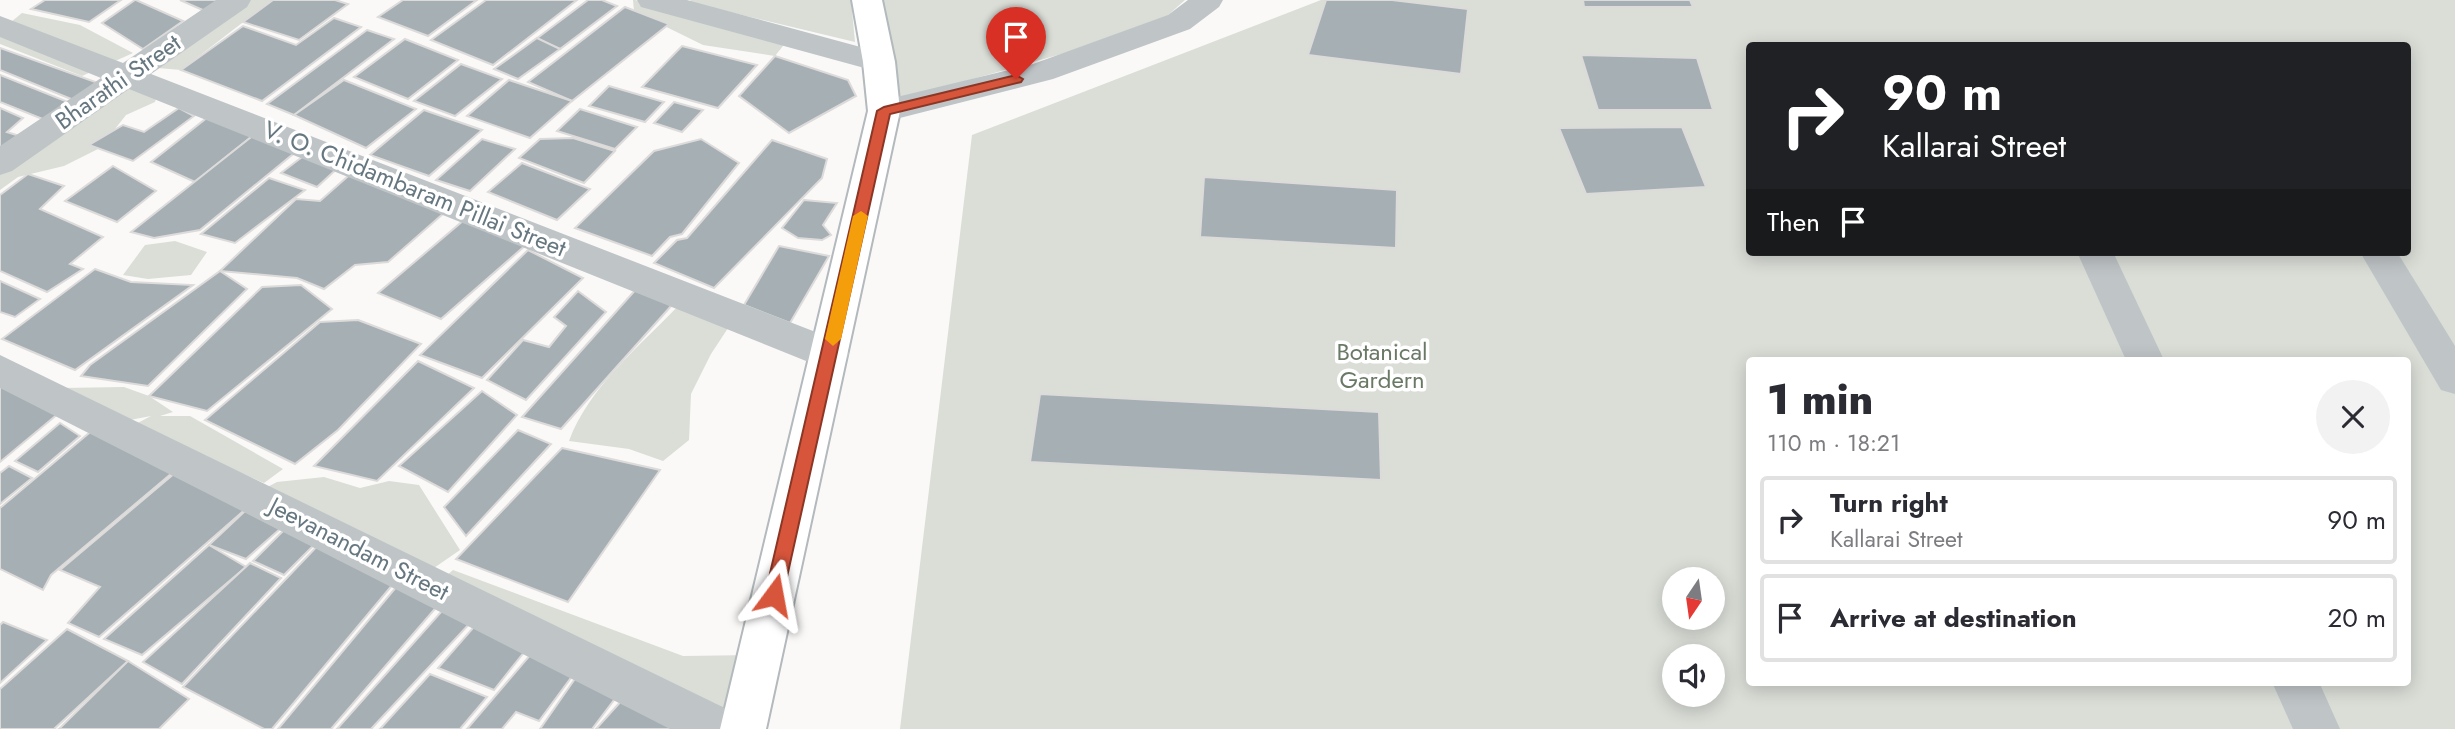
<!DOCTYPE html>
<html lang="en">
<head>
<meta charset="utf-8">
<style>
  :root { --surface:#fff; --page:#f2f2f3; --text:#2b2b33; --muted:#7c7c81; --line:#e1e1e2 }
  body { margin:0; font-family:Jost,sans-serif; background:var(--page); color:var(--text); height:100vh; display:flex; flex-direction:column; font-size:26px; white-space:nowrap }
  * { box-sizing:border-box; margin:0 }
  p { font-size:23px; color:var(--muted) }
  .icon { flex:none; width:38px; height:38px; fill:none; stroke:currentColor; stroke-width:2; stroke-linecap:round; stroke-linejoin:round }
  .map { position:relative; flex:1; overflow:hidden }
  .panel { position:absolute; left:1746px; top:357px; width:665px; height:329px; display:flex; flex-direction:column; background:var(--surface); border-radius:7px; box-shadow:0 4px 18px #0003 }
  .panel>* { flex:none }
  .top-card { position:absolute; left:1746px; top:42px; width:665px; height:214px; border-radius:7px; box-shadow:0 4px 18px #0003; background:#202124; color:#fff; overflow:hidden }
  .needle { width:46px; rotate:193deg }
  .controls { position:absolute; left:1662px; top:567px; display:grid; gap:14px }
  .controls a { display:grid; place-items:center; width:63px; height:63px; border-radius:50%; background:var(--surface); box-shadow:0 4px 18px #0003; font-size:35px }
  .pin { position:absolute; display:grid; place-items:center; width:60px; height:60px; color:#fff; margin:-72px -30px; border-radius:50% 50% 50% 0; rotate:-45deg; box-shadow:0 0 7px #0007 }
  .pin .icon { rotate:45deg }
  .me { position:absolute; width:77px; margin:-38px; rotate:13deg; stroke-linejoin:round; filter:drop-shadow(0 0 5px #0008) }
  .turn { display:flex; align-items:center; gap:24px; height:147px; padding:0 21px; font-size:32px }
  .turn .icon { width:91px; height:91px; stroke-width:2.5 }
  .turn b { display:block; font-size:49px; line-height:60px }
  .then { display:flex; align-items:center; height:66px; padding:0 21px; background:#0003; gap:14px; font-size:26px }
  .round { display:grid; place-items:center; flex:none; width:74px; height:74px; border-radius:37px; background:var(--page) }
  .overview { display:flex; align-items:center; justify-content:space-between; height:119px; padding:0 21px }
  h1 { font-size:42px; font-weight:800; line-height:52px }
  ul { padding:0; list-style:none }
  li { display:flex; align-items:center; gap:21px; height:88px; margin:0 14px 10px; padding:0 7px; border:4px solid var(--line); border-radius:7px }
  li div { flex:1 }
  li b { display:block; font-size:26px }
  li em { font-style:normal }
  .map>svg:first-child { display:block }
  .green { fill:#daded7; fill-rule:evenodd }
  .building { fill:#a6afb4; stroke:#dcdbda; stroke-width:2 }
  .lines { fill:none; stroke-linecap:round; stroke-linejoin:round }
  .major-casing { stroke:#b3b9bc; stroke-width:4 }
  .minor { fill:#bfc4c7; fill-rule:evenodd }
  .major { fill:#fff; fill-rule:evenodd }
  .route { fill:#d7553b; stroke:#8c3726; stroke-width:2 }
  .slow { fill:#f59e0b }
  .labels { text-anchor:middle; stroke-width:7; stroke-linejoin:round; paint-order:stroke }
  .street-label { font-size:24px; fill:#667780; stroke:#fff }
  .park-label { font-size:24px; fill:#6a7965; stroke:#fff }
</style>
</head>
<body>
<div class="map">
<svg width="2455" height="729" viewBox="0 0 2455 729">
  <rect width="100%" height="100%" fill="#faf9f8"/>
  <g class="green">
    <polygon points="238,0 272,0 181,70 146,67"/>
    <polygon points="633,0 635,0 787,41 775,56 703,45 634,11"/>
    <polygon points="691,0 851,0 855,42 688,2"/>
    <polygon points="867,0 1185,0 1167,16 1065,53 891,102"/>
    <path d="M 1321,0 L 2455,0 L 2455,729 L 900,729 L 972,135 ZM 1750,46 L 2408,46 L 2408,252 L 1750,252 ZM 1750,360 L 2408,360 L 2408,682 L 1750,682 ZM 1675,579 L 1713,579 L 1713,618 L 1675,618 ZM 1675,656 L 1713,656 L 1713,695 L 1675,695 Z"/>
    <polygon points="22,13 80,25 133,53 82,76 0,44 0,31"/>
    <polygon points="129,86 158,92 155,102 126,115 100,148 64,166 18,177 0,190 0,168"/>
    <polygon points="175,241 207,252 191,275 148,279 123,275 145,245"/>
    <path d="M 679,305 L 730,325 L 711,354 L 691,394 L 689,440 L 663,461 L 629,449 L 569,441 C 589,387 640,346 679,305 Z"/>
    <polygon points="124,387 149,396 173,412 160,416 190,416 283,469 264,483 132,426 151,416 114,423 61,388"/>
    <polygon points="324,477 360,488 389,481 419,485 460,550 428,572 256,493 277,482"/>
    <polygon points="453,570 683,656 753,655 734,728 441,580"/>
  </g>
  <g class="building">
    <polygon points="45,0 121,0 89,22 31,9"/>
    <polygon points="135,0 136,0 183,21 143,49 102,23"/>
    <polygon points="180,0 222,0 205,11"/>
    <polygon points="273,0 335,0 348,4 299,40 243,22"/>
    <polygon points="403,0 477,0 428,36 378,17"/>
    <polygon points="486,0 577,0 493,65 431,40"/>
    <polygon points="588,0 602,0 617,6 560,49 536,39"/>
    <polygon points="1326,0 1392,0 1468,9 1461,74 1308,55"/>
    <polygon points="1583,0 1690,0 1693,7 1584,7"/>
    <polygon points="625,7 669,24 572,101 528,82"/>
    <polygon points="334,18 361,27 262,101 181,70 243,26 296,45"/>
    <polygon points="367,30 394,39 294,115 267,104"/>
    <polygon points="537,38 560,49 518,79 494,69"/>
    <polygon points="405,39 458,60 408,99 354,77"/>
    <polygon points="682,46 757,65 718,108 642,87"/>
    <polygon points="0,48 101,84 76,101 0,70"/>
    <polygon points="1581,55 1697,58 1713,110 1598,110"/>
    <polygon points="775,56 848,80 856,96 789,133 739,96"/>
    <polygon points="461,64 502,79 455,116 414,101"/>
    <polygon points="0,75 73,104 50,122 0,102"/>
    <polygon points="344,80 416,109 366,148 294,115"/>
    <polygon points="509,80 572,101 530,138 467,116"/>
    <polygon points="609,86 664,102 645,122 589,106"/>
    <polygon points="674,102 703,110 682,132 654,123"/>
    <polygon points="0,108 23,118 7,132 26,138 0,156"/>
    <polygon points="179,108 194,116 133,161 89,145 123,125 144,132"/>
    <polygon points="580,109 637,127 615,149 557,131"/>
    <polygon points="424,110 482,130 429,176 370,155"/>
    <polygon points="208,117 255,134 195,182 151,162"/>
    <polygon points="1682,127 1706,187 1586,194 1559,128"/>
    <polygon points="255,134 298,150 200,230 154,238 131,232"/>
    <polygon points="573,138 615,151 584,183 519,158 540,139"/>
    <polygon points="482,139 515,149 470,191 436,180"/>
    <polygon points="701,139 739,163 682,234 670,237 652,256 575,228 654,151"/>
    <polygon points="772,140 827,159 822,178 714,288 654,263 677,240 687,238"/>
    <polygon points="306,154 340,166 317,187 281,173"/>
    <polygon points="522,163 590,189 557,220 488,192"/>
    <polygon points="113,166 156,191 117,222 65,201"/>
    <polygon points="355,170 444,213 388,262 355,265 324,289 297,278 220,271 296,199 320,201"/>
    <polygon points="28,174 64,186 40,209 103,237 70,264 83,269 47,292 0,271 0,195"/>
    <polygon points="1204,177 1397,190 1396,248 1200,237"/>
    <polygon points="269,178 305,190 235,243 201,234"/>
    <polygon points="804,200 837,203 823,225 831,235 822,240 798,238 782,228"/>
    <polygon points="464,220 527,244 441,319 378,293"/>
    <polygon points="779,246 829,256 790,323 744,305"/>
    <polygon points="528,250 583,278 482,378 420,355"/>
    <polygon points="95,269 131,282 193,285 75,370 2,339"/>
    <polygon points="220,271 247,289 148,386 81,376 90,365"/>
    <polygon points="0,281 40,299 15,317 0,312"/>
    <polygon points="301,285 332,309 207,411 149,396 262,287"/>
    <polygon points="638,287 672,305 561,429 522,417"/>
    <polygon points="578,291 606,312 526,400 487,380 523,340 549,347 566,326 554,317"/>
    <polygon points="358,320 421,344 338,430 295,464 205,420 320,322"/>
    <polygon points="418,361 474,388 377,481 314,466"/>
    <polygon points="0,384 59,413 0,462"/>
    <polygon points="482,391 517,415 448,492 399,466"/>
    <polygon points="1040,394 1379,412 1381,480 1030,462"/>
    <polygon points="60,423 80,436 38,472 15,461"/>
    <polygon points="95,428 178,468 51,575 43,590 0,569 0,508"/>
    <polygon points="518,430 551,444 466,536 444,507"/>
    <polygon points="562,448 660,470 568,602 456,559"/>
    <polygon points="9,466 32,478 0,504 0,473"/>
    <polygon points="182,467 248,507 99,637 68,623 100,587 60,570"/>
    <polygon points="245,511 280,529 246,559 209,545"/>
    <polygon points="285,529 318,541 284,575 253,561"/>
    <polygon points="323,540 394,583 272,729 264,729 183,687"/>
    <polygon points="209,545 246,567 142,655 104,639"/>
    <polygon points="250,563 281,578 182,684 143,662"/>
    <polygon points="402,580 440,603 331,729 278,729"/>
    <polygon points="449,603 473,620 371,729 337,729"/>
    <polygon points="486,613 529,646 494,690 438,668"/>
    <polygon points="3,622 47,640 0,683 0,625"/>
    <polygon points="67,629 128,661 54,729 0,729 0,689"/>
    <polygon points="531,654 573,675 539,721 516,712 502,729 467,729"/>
    <polygon points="128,661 189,699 159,729 59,729"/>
    <polygon points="579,673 617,696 592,729 540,729"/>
    <polygon points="430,674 487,697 460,729 380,729"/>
    <polygon points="623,699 684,729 596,729"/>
  </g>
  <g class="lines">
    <defs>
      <polygon id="major" points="852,0 882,0 895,62 900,111 766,729 720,729 868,111 863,62"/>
    </defs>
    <use href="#major" class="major-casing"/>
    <g class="minor">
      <polygon points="216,0 251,0 247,7 151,74 844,343 849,354 844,365 830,369 816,365 129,89 12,171 0,175 0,146 101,78 0,37 0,16 123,63"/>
      <polygon points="637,0 687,0 890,55 895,62 890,69 879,72 641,7"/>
      <polygon points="1188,0 1223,0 1219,7 1190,29 1053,79 884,122 872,119 868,111 872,103 1033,64 1168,15"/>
      <polygon points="2077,252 2113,252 2164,360 2126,360"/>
      <polygon points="2360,252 2397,252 2455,346 2455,394 2441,390"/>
      <polygon points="0,355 735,713 741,729 670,729 0,388"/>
      <polygon points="2272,682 2319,682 2340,729 2293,729"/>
    </g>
    <use href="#major" class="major"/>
  </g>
  <polygon class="route" points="1016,75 1023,79 1021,82 890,114 783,595 780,601 774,603 767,601 765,595 877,111 884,107"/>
  <polygon class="slow" points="861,211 868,216 841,339 833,346 825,339 853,216"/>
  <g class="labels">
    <g class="street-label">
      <text transform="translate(118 82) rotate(-35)" y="8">Bharathi Street</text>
      <text transform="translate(415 189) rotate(22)" y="8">V. O. Chidambaram Pillai Street</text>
      <text transform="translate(359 549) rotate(27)" y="8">Jeevanandam Street</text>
    </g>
    <g class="park-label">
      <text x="1382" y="360">Botanical<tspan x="1382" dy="28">Gardern</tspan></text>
    </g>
  </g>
</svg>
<div class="controls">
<a><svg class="needle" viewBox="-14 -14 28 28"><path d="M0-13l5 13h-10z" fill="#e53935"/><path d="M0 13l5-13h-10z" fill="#7c7c81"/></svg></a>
<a><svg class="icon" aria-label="sound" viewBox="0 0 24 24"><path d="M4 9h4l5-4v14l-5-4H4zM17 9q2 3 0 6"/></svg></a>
</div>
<div class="pin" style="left:1016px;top:79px;background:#d93025"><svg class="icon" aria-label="arrive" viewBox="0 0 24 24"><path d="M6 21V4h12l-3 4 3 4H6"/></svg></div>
<svg class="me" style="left:774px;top:595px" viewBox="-20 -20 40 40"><path d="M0-17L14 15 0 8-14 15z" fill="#d7553b" stroke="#fff" stroke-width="4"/></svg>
<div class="top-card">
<div class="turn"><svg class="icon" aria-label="right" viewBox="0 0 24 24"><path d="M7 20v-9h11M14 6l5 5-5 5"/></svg><div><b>90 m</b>Kallarai Street</div></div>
<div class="then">Then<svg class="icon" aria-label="arrive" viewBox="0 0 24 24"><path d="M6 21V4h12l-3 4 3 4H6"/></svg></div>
</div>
<section class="panel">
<div class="overview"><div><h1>1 min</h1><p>110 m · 18:21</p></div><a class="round"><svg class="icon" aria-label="close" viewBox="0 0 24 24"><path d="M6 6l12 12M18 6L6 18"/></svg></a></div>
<ul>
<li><svg class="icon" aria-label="right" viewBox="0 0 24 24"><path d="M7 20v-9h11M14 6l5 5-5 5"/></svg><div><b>Turn right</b><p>Kallarai Street</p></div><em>90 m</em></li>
<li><svg class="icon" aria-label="arrive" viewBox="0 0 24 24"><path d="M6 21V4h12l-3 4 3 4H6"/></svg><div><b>Arrive at destination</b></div><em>20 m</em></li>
</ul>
</section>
</div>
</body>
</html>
